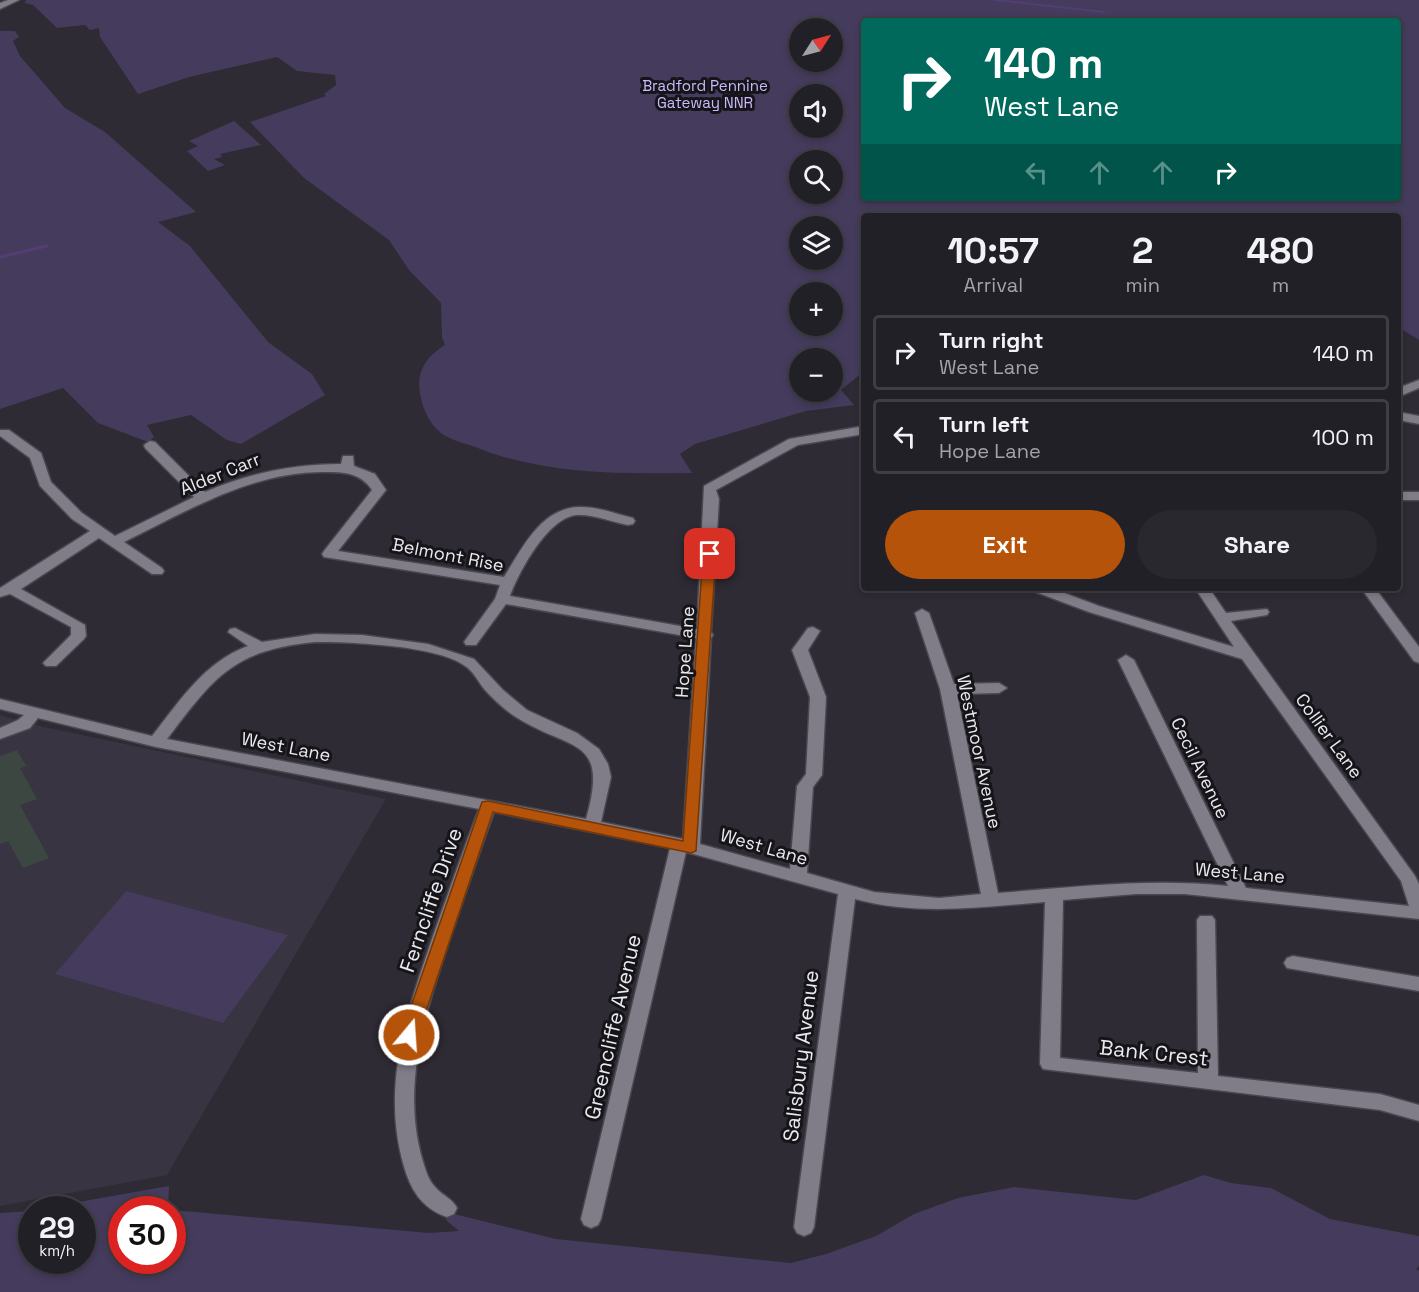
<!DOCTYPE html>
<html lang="en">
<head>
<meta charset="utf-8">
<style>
  :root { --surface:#222027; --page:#2a282f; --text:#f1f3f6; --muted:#a2a3a7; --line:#3f3e44; --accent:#b45309 }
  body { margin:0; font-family:"Space Grotesk",sans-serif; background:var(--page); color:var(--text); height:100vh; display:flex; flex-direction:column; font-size:22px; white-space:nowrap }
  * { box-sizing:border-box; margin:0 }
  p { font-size:20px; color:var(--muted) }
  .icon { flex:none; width:33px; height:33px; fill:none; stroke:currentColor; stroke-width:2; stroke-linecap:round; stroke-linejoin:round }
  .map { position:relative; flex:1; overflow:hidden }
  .side { position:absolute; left:861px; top:213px; width:540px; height:378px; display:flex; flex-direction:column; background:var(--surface); border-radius:6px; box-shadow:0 3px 9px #0003,0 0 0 2px var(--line) }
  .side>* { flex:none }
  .hud { position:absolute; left:861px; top:18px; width:540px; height:183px; border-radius:6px; box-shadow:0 3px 9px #0003,0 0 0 2px var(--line); background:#00695c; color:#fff; overflow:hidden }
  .needle { width:39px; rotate:54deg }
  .buttons { position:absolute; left:789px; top:18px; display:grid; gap:12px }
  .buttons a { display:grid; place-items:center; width:54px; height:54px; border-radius:50%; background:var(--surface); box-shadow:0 3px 9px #0003,0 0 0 2px var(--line); font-size:30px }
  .speed { position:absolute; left:18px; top:1196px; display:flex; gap:12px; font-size:30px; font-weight:700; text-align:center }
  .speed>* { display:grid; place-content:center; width:78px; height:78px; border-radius:50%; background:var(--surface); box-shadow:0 3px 9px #0003,0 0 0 2px var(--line); line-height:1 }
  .speed small { font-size:15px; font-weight:400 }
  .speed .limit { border:9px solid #d22; background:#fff; color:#111 }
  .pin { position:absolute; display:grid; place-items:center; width:51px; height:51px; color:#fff; margin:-26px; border-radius:12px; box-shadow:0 3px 9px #0006 }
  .me { position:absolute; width:66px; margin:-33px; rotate:18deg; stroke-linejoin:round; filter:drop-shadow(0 0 4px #0008) }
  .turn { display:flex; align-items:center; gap:21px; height:126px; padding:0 24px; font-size:27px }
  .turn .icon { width:78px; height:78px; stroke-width:2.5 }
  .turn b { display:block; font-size:42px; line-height:51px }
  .lanes { display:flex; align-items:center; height:57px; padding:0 24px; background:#0003; justify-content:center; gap:30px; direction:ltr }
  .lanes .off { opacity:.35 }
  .eta { display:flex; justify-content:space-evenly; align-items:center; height:102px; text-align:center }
  .eta b { font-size:36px; font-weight:700; line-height:42px }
  .cta { display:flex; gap:12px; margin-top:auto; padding:12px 24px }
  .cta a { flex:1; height:69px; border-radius:36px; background:var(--accent); color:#fff; font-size:24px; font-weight:700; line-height:69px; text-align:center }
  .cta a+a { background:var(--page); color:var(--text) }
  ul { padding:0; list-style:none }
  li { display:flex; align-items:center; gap:18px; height:75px; margin:0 12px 9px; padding:0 12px; border:3px solid var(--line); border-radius:6px }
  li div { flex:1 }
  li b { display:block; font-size:22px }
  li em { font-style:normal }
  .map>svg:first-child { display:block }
  .built { fill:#383442 }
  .green { fill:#453b5c; fill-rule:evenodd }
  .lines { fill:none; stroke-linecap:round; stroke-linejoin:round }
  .stream-far1 { stroke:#523e75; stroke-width:2 }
  .stream { stroke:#523e75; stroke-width:3 }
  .building { fill:#3d4741 }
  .minor-casing { stroke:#49474f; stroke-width:3 }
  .minor { fill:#807d88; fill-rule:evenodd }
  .route { fill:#b45309; stroke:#753606; stroke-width:1.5 }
  .labels { text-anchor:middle; stroke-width:6; stroke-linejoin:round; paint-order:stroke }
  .far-park-label { font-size:15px; fill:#cdb8fc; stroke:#151418 }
  .street-label { font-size:18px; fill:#ebe9ef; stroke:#151418 }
  .near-street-label { font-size:21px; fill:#ebe9ef; stroke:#151418 }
</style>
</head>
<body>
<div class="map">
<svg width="1419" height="1292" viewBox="0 0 1419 1292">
  <rect width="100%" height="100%" fill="#2e2b34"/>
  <polygon class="built" points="0,715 44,727 386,799 167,1175 0,1206"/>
  <g class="green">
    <path d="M 26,0 L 1419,0 L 1419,340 L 1398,327 L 1398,216 L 864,216 L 864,371 L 841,390 L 854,405 L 806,411 L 695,444 L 680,454 L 692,473 C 617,474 545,475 475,447 C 464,443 450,440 441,433 C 429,424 422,407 420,393 C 416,371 427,356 445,345 L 442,337 L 441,303 L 409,270 L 389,240 L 304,178 L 250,122 L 326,96 L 324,94 L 336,85 L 335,75 L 297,71 L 277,57 L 189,77 L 138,94 L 100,37 L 99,28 L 90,30 L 85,25 L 57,28 L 33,5 L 25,3 ZM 864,21 L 1398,21 L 1398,198 L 864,198 ZM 800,28 L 832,28 L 832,62 L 800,62 ZM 800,94 L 832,94 L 832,128 L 800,128 ZM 800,160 L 832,160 L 832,194 L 800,194 ZM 800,226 L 832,226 L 832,260 L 800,260 ZM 800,292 L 832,292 L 832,326 L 800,326 ZM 800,358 L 832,358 L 832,392 L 800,392 Z"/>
    <polygon points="0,31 15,31 19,37 13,41 20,56 65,108 105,132 196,212 158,222 190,246 268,342 312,374 325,395 241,444 227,440 191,415 147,425 154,437 148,442 98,423 63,388 0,409"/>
    <polygon points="234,121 261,145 220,154 222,157 214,159 225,165 208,171 187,151 198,146 189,141"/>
    <polygon points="126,891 288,935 223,1023 55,974"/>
    <polygon points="1204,1175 1231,1183 1271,1188 1330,1219 1419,1236 1419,1266 1416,1269 1419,1271 1419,1292 0,1292 0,1213 31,1211 32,1260 82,1260 82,1209 39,1209 169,1186 168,1209 122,1209 122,1260 172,1260 173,1210 429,1233 459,1231 447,1221 442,1211 556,1239 791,1263 826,1254 876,1236 914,1214 958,1198 1014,1187 1136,1200"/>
  </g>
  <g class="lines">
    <polyline class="stream-far1" points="995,0 1104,12"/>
    <polyline class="stream" points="0,257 47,246"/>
  </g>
  <polygon class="building" points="17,750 26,766 20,768 37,799 20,805 49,858 23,868 8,841 0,844 0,756"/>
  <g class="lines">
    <defs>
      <g id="minor">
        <polygon points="8,0 19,0 0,9 0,3"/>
        <polygon points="1419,380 1419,388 1398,397 1398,388"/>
        <polygon points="1398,412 1419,416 1419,424 1398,420"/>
        <path d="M 864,426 L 864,434 L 798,445 L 716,490 L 719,499 L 711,632 L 713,635 L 711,638 L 700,844 L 790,869 L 797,786 L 806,774 L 810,697 L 792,650 L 808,628 L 813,627 L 820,631 L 808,650 L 826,697 L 822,775 L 813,787 L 807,873 L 874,892 L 939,898 L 981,894 L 940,689 L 915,613 L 922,609 L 929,613 L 954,684 L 999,683 L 1007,688 L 999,693 L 957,694 L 998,893 C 1075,887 1151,878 1228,886 L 1118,660 L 1126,655 L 1134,660 L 1246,888 L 1409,906 L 1401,881 L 1242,659 L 1089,612 L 1033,591 L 1031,588 L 1051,588 L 1099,606 L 1234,647 L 1195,588 L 1209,588 L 1226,613 L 1267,609 L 1269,612 L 1267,615 L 1231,621 L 1415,876 L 1419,884 L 1419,919 L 1185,894 L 1136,894 L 1063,900 L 1060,1058 L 1198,1073 L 1197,920 L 1200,916 L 1212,916 L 1215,920 L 1218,1076 L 1380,1094 L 1419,1105 L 1419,1121 L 1380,1110 L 1043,1069 L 1040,1064 L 1045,902 C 982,907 917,916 855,899 L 814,1227 L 811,1233 L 804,1236 L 797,1233 L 794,1227 L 838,894 L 686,852 L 601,1219 L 598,1225 L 591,1228 L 584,1225 L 581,1219 L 670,848 L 494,812 C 479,853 465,895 451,936 C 425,1013 398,1091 426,1171 C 434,1195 451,1195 457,1208 L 454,1214 L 447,1217 C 421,1208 410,1189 403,1163 C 381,1083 408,1009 434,933 C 449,891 463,850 479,809 L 156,747 L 38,718 L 30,728 L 0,739 L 0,728 L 18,720 L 24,715 L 0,709 L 0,699 L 152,736 C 180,701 204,662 248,646 L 228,632 L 230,629 L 235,628 L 262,642 L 315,634 L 362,635 L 428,644 L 474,659 L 503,690 L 527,710 L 577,733 L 599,749 L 608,764 L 611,777 L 601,822 L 683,839 L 696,638 L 506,604 L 476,645 L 466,645 L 464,642 L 495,599 L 500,585 L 324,557 L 322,554 L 324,551 L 372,490 C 360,472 343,472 323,472 C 251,472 187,511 124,542 L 162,568 L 164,571 L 162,574 L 152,574 L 99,538 L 21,589 L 85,625 L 86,636 L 84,639 L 56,666 L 46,666 L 43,663 L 71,635 L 71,627 L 10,594 L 0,597 L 0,588 L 90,531 L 72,519 L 40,486 L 30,458 L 0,436 L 0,430 L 9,430 L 41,453 L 51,482 L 82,513 L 115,536 L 194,497 L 145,448 L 144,445 L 150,441 L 155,442 L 205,492 C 249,473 293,464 341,464 L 343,456 L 353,456 L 354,466 L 375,474 L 386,490 L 338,551 L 504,577 C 522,549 540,509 578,507 C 596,506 616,514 633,518 L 635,521 L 633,524 L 628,525 C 612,522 594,514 577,515 C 548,517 519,572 510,596 L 697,629 L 704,486 L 789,439 ZM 315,642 C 350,642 441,645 468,668 C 475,674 479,683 485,690 C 494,700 505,710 516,717 C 570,752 610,735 586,819 L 167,739 C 214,677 233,650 315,642 Z"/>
        <rect x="1398" y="492" width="21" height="8"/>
        <polygon points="1361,588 1375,588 1419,647 1419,663 1414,661"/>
        <polygon points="1293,956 1419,977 1419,991 1287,968 1284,963 1287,958"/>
      </g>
    </defs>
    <use href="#minor" class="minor-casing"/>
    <use href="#minor" class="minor"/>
  </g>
  <polygon class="route" points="710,550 716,554 696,851 691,853 493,812 418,1035 415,1039 403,1039 401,1035 482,802 488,801 683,841 703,554"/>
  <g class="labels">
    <g class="far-park-label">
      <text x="705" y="91">Bradford Pennine<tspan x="705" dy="17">Gateway NNR</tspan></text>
    </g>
    <g class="street-label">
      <text transform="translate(220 474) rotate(-22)" y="6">Alder Carr</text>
      <text transform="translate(448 555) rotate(11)" y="6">Belmont Rise</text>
      <text transform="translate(685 652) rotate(-86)" y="6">Hope Lane</text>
      <text transform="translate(1329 736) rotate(54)" y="6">Collier Lane</text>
      <text transform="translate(286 747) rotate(11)" y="6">West Lane</text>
      <text transform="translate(979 752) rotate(78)" y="6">Westmoor Avenue</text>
      <text transform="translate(1200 768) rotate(64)" y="6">Cecil Avenue</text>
      <text transform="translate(764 847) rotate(16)" y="6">West Lane</text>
      <text transform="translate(1240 873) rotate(5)" y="6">West Lane</text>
    </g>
    <g class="near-street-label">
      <text transform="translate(431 900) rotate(-71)" y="7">Ferncliffe Drive</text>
      <text transform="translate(613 1027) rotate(-77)" y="7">Greencliffe Avenue</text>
      <text transform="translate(1154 1053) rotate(6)" y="7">Bank Crest</text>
      <text transform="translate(801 1056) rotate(-83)" y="7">Salisbury Avenue</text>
    </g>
  </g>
</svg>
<div class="buttons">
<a><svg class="needle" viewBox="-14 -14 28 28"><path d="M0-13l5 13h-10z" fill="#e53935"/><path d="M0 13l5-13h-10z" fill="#a2a3a7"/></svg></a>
<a><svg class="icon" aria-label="sound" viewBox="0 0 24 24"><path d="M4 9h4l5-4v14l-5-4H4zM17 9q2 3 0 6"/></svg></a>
<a><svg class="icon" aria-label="search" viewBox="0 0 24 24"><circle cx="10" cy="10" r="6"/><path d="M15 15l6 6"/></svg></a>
<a><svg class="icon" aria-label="layers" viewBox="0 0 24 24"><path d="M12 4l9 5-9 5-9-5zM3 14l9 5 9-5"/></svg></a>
<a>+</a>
<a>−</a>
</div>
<div class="speed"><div>29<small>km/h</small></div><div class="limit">30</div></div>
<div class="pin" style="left:710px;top:554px;background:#d93025"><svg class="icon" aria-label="arrive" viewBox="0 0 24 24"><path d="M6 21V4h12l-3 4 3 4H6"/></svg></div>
<svg class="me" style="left:409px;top:1035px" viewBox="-20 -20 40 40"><circle r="17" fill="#b45309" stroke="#fff" stroke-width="3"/><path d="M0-11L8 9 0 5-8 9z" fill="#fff"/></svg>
<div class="hud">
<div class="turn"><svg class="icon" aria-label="right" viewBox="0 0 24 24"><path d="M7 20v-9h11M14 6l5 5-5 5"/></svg><div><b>140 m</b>West Lane</div></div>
<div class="lanes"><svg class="icon off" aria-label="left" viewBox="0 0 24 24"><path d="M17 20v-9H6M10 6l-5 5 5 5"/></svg><svg class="icon off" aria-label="ahead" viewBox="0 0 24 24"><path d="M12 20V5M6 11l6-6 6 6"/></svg><svg class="icon off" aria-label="ahead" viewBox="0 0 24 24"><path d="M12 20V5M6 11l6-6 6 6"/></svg><svg class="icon" aria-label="right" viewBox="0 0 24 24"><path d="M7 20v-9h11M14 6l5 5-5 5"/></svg></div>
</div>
<section class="side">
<div class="eta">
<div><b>10:57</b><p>Arrival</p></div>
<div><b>2</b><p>min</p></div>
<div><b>480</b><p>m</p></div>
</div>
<ul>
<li><svg class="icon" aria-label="right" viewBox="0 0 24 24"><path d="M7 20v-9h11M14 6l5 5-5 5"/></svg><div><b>Turn right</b><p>West Lane</p></div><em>140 m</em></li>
<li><svg class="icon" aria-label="left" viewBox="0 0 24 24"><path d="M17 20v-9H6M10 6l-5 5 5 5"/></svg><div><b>Turn left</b><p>Hope Lane</p></div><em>100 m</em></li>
</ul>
<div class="cta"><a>Exit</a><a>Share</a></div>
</section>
</div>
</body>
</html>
